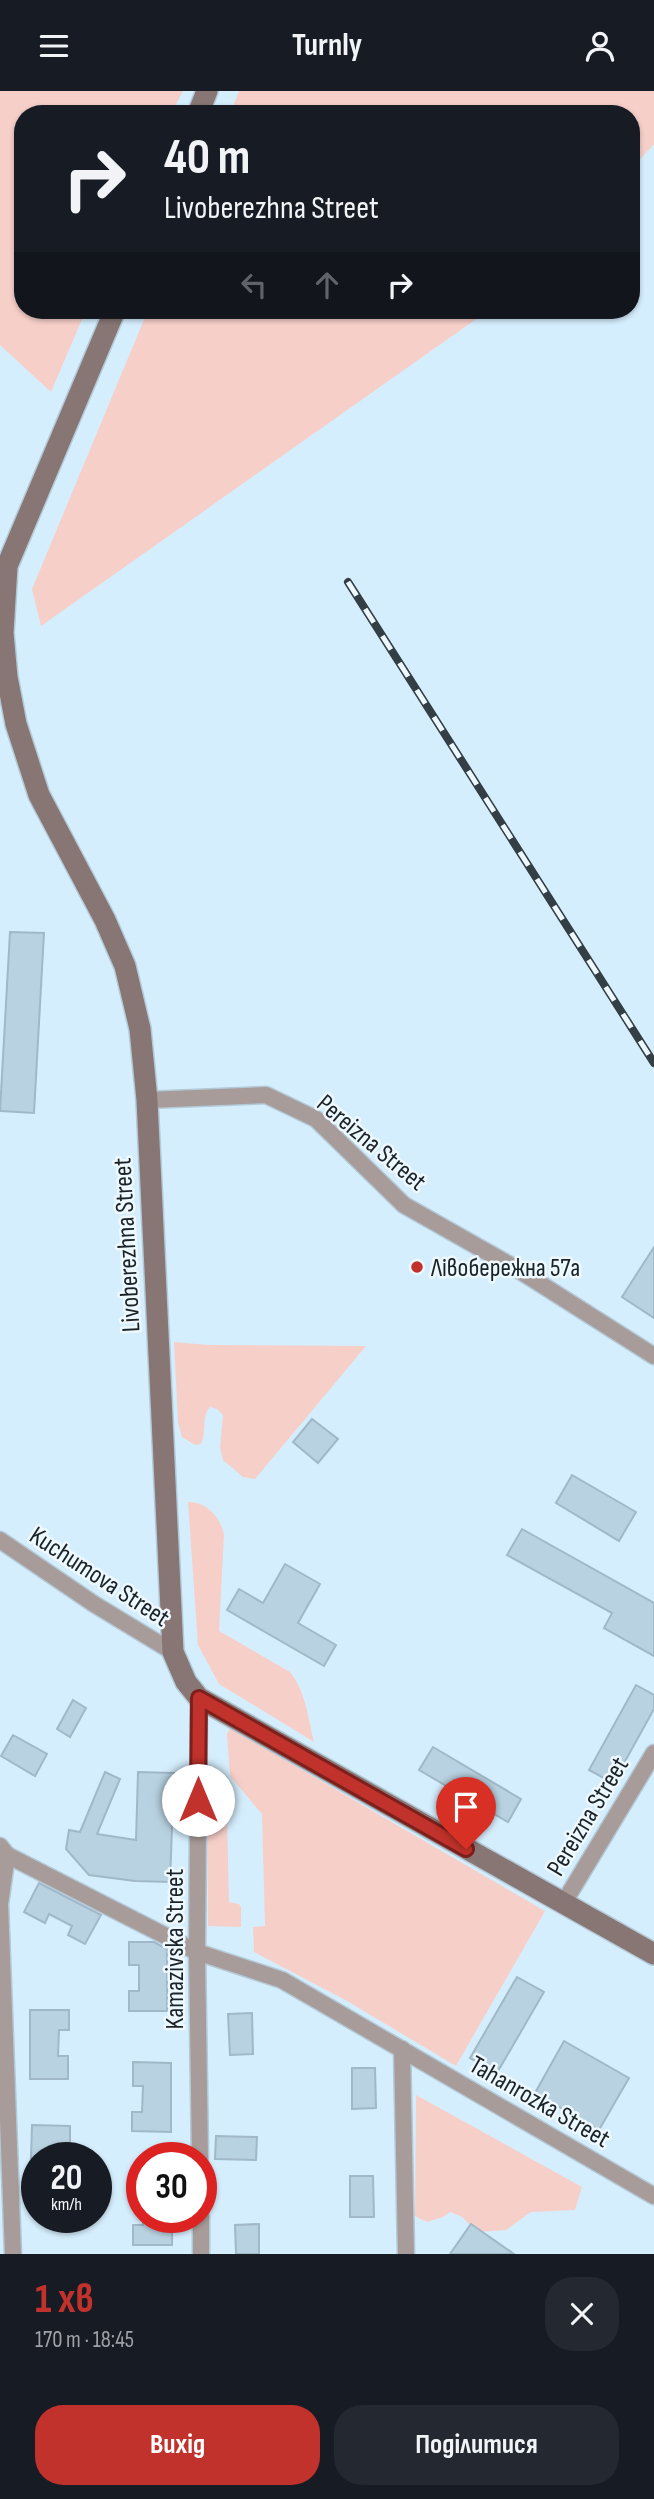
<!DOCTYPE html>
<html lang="uk">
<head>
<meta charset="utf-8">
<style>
  :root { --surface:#171b24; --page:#242831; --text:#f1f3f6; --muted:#9ea1a6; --accent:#c0322b }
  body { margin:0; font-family:"Sofia Sans Condensed",sans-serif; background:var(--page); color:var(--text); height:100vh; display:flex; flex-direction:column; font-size:26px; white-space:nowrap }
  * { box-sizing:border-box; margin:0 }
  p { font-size:23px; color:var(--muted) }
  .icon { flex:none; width:38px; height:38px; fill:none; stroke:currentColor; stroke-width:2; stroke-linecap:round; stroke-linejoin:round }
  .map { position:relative; height:2163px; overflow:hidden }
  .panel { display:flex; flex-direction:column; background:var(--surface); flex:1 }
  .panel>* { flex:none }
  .top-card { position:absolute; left:14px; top:14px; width:626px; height:214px; border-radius:28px; box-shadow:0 2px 5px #0004; background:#171b24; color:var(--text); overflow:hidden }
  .speed { position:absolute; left:21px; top:2051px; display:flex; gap:14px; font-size:35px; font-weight:700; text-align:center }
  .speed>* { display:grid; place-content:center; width:91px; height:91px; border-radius:50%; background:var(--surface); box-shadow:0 2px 5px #0004; line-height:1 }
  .speed small { font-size:18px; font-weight:400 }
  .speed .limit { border:10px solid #d22; background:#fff; color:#111 }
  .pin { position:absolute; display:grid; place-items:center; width:60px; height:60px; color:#fff; margin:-72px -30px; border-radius:50% 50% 50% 0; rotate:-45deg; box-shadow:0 0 7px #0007 }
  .pin .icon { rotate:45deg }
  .me { position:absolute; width:77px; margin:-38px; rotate:0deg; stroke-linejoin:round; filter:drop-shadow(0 0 5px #0008) }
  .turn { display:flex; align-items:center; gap:24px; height:147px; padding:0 35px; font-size:32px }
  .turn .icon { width:91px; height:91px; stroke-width:2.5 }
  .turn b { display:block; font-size:49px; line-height:60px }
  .lanes { display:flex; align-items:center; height:66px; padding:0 35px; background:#0003; justify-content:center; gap:35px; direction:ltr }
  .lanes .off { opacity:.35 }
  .round { display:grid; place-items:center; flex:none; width:74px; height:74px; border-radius:28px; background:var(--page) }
  .overview { display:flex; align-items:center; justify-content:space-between; height:119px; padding:0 35px }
  h1 { font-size:42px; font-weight:700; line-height:52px; color:var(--accent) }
  .primary-button { display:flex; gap:14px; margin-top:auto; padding:14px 35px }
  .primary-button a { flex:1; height:80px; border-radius:28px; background:var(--accent); color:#fff; font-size:28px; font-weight:700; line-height:80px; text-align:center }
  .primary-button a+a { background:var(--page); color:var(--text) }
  header { display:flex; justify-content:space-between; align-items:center; height:91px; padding:0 35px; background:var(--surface); font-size:32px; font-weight:700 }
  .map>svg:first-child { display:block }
  .green { fill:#f7cfc9 }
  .building { fill:#b9d2e1; stroke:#a0b8c7; stroke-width:2 }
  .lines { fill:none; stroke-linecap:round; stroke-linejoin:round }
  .street-casing { stroke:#b3c9d7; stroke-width:19 }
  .secondary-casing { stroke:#b3c9d7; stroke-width:24 }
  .street { stroke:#a89c9a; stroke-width:16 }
  .secondary { stroke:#887674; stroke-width:21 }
  .rail-casing { stroke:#333e45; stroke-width:8 }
  .rail { stroke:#eef8ff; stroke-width:5; stroke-dasharray:16; stroke-linecap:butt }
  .route-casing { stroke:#7d201c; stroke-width:18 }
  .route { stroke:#c0322b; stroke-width:12 }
  .poi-dot { fill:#c0322b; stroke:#eef8ff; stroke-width:2.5 }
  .labels { text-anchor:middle; stroke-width:5; stroke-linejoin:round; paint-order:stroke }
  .street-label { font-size:26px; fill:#1a2328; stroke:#eef8ff }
  .poi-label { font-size:26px; fill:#1a2328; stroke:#eef8ff; text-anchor:start }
</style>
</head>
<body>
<header><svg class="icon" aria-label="menu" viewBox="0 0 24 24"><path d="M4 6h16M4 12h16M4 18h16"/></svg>Turnly<svg class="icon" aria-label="person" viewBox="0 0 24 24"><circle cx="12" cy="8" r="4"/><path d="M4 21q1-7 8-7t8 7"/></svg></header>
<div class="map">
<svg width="654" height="2163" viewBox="0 0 654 2163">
  <rect width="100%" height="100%" fill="#d5eefd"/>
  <g class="green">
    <polygon points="0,0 183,0 171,23 23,23 23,219 86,219 51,301 0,254"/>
    <polygon points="239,0 654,0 654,53 632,77 632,23 230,23"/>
    <polygon points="148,219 489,219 41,535 32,498"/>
    <path d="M 174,1251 L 208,1254 L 366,1255 L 255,1388 L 243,1386 L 223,1369 L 220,1357 L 223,1324 L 217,1318 L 210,1316 C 201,1326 207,1341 201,1353 L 195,1354 L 182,1346 L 178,1332 Z"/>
    <path d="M 188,1411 C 207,1411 220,1426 224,1443 L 219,1540 L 290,1581 C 306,1601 308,1627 314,1651 L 219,1593 L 198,1554 Z"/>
    <polygon points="230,1637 545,1820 456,1975 347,1910 254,1861 253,1836 265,1835 262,1723 230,1685 227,1643"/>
    <polygon points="207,1691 209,1691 227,1725 229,1811 239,1813 241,1816 241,1836 208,1835"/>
    <polygon points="416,2004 582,2096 575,2119 531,2121 506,2139 477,2141 462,2126 450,2121 443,2126 427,2131 415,2125"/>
  </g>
  <g class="building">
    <polygon points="10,841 44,842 34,1022 0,1020"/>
    <polygon points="654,1156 654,1227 622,1206"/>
    <polygon points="312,1328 338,1348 318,1372 293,1351"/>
    <polygon points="572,1384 636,1421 619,1450 556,1412"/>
    <polygon points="522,1438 654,1512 654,1565 604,1537 612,1522 507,1464"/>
    <polygon points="285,1473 320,1493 298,1532 336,1554 324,1575 227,1519 239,1498 263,1512"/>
    <polygon points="636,1594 654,1604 654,1618 613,1692 589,1679"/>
    <polygon points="73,1609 86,1617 70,1646 57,1638"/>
    <polygon points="13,1644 47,1663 35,1685 1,1665"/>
    <polygon points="433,1656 521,1708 508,1731 419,1679"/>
    <polygon points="105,1681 120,1688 97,1743 136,1749 138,1681 174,1682 170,1791 135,1790 89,1784 66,1758 69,1739 80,1741"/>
    <polygon points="39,1792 101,1824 85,1853 68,1844 72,1835 49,1823 45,1832 24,1821"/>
    <polygon points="129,1851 154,1851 167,1858 167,1920 129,1920 129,1900 139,1900 139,1874 129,1874"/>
    <polygon points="517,1886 544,1901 497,1982 470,1967"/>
    <polygon points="30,1919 69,1919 69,1939 59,1939 58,1965 68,1965 68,1988 30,1988"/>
    <polygon points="252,1922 253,1963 230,1964 228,1923"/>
    <polygon points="564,1950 629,1987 599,2039 535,2002"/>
    <polygon points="133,1971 171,1972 171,2041 132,2040 132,2021 142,2021 143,1995 133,1995"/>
    <polygon points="352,1977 375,1977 376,2017 352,2018"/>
    <polygon points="32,2034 70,2035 70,2054 60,2054 60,2067 31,2067"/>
    <polygon points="216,2045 257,2046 256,2069 215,2068"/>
    <polygon points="350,2085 373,2085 374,2126 350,2126"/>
    <polygon points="143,2126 172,2126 172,2154 133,2154 133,2134 143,2134"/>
    <polygon points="259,2133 259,2163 236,2163 235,2134"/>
    <polygon points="471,2133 514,2163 450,2163"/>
  </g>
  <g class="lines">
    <defs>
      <g id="street">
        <polyline points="147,1009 266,1004 316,1028 404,1114 517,1178 654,1265"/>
        <polyline points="0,1449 94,1513 173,1561"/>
        <polyline points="199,1607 197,1861 200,2067"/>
        <polyline points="0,1755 7,1764 0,1813 13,2163"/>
        <polyline points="7,1764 197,1861 282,1889 654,2105"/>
        <polyline points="563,1813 654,1662"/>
        <polyline points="402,1958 406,2163"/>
        <polyline points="201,2126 201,2163"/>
      </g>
      <g id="secondary">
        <polyline points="198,23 207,0"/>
        <polyline points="115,219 7,475 3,542 7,586 16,633 39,704 105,829 125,875 140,938 147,1009 173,1561 186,1591 199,1607 654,1863"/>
      </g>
    </defs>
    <use href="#street" class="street-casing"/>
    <use href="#secondary" class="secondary-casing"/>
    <use href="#street" class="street"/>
    <use href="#secondary" class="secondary"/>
    <defs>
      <polyline id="rail" points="348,491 654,972"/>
    </defs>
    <use href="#rail" class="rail-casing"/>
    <use href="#rail" class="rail"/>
  </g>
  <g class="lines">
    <defs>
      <polyline id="route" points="198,1709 199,1607 466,1758"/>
    </defs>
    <use href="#route" class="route-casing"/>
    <use href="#route" class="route"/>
  </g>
  <circle class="poi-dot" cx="417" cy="1176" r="7"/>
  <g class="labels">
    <g class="street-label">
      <text transform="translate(372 1051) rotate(40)" y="9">Pereizna Street</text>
      <text transform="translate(126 1154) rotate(-93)" y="9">Livoberezhna Street</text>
      <text transform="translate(100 1485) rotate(33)" y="9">Kuchumova Street</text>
      <text transform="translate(587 1725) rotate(-59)" y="9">Pereizna Street</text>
      <text transform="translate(174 1858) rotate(-90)" y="9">Kamazivska Street</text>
      <text transform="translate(540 2010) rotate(30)" y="9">Tahanrozka Street</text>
    </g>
    <g class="poi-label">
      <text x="431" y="1185">Лівобережна 57а</text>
    </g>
  </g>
</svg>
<div class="speed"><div>20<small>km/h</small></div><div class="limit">30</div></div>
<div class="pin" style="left:466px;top:1758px;background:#d93025"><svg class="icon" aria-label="arrive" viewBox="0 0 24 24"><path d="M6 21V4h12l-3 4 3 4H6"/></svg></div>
<svg class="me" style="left:198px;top:1709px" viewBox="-20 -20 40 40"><circle r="19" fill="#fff"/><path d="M0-13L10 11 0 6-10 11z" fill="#c0322b"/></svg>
<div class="top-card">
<div class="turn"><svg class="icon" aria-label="right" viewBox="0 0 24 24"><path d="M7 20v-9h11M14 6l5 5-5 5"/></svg><div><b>40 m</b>Livoberezhna Street</div></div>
<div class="lanes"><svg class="icon off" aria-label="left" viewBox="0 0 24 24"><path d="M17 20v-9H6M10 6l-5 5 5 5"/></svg><svg class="icon off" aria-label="ahead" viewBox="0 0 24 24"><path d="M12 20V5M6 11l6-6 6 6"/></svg><svg class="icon" aria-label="right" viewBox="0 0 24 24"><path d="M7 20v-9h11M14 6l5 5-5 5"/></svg></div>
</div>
</div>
<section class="panel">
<div class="overview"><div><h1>1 хв</h1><p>170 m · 18:45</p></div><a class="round"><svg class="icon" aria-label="close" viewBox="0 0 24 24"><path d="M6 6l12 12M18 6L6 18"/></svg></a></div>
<div class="primary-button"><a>Вихід</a><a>Поділитися</a></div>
</section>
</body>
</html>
